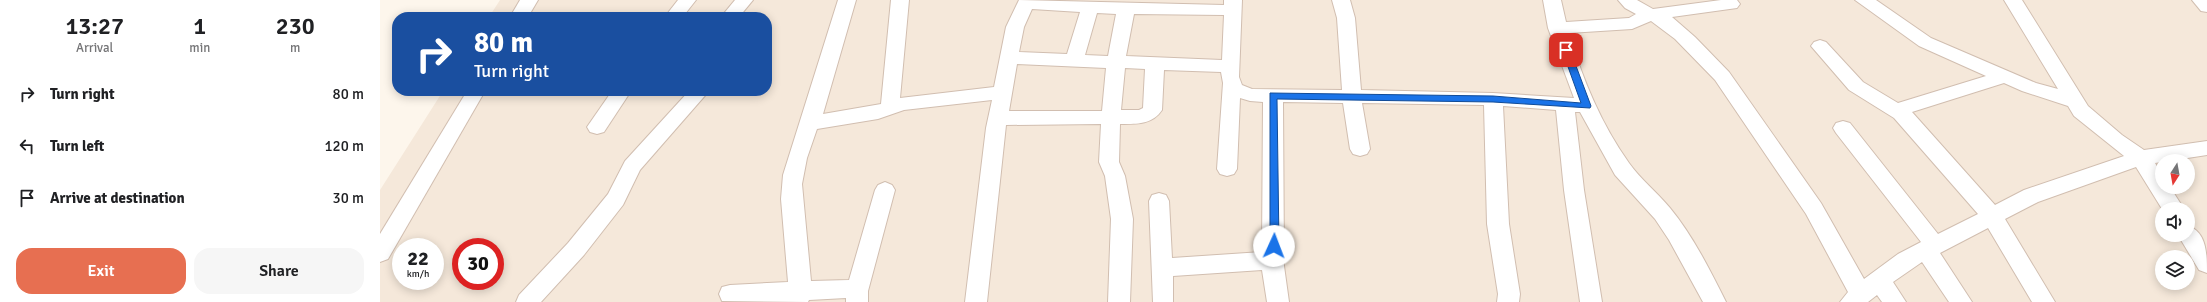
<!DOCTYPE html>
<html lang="en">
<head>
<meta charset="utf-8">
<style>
  :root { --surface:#fff; --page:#f6f6f6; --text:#202124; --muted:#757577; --accent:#e76f51 }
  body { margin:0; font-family:Signika,sans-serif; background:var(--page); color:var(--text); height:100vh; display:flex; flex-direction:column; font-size:15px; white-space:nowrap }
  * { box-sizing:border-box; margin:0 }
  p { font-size:13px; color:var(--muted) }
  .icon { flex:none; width:22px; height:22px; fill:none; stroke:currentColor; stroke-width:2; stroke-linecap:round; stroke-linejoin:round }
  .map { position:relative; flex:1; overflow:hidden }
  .side { display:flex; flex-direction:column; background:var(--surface); width:380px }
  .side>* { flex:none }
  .hud { position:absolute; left:12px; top:12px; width:380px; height:84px; border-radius:16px; box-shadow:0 2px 10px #0003; background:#1a4fa0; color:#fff; overflow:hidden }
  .needle { width:26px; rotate:191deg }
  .tools { position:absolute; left:1775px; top:154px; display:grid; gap:8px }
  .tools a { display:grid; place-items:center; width:40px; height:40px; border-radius:50%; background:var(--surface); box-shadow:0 2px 10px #0003; font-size:20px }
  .speed { position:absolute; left:12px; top:238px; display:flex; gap:8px; font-size:20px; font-weight:700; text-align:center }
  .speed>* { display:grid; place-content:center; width:52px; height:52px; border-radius:50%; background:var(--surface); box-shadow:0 2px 10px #0003; line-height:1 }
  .speed small { font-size:10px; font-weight:400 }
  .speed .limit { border:6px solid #d22; background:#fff; color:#111 }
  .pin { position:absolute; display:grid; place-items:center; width:34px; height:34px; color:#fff; margin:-17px; border-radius:8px; box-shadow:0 2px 6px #0006 }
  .me { position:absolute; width:44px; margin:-22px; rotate:2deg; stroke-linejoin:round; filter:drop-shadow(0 0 3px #0008) }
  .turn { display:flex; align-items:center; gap:14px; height:84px; padding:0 16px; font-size:18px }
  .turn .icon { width:52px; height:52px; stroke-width:2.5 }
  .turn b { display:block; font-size:28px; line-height:34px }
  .eta { display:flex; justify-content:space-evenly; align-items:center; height:68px; text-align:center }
  .eta b { font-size:24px; font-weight:600; line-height:28px }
  .primary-button { display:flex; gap:8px; margin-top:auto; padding:8px 16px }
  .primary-button a { flex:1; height:46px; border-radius:16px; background:var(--accent); color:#fff; font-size:16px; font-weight:600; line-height:46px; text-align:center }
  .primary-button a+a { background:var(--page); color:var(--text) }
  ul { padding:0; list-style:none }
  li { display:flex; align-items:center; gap:12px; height:52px; padding:0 16px }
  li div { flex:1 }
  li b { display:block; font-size:15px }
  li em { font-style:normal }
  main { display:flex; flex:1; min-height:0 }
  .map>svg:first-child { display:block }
  .residential { fill:#f5e8da; fill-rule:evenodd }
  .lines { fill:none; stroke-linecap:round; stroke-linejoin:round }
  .minor-casing { stroke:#d1beb0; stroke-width:2 }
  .minor { fill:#fff; fill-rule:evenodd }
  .route { fill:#1a73e8; stroke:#114b97 }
</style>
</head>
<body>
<main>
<section class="side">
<div class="eta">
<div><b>13:27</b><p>Arrival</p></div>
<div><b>1</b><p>min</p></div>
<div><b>230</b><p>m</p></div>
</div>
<ul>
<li><svg class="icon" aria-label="right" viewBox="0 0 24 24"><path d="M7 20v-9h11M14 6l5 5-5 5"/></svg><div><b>Turn right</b></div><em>80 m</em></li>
<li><svg class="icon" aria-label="left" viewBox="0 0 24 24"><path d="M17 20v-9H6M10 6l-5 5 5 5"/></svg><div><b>Turn left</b></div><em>120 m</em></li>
<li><svg class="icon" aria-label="arrive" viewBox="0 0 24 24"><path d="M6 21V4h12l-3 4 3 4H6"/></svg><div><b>Arrive at destination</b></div><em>30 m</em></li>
</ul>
<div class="primary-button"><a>Exit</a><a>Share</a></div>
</section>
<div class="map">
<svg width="1827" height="302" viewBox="0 0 1827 302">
  <rect width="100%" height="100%" fill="#fdf6ec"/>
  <path class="residential" d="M 120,0 L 1827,0 L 1827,302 L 0,302 L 0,190 L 63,91 L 387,91 L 387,17 L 109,17 ZM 1782,161 L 1808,161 L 1808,187 L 1782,187 ZM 1782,209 L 1808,209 L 1808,235 L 1782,235 ZM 21,247 L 55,247 L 55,281 L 21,281 ZM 81,247 L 115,247 L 115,281 L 81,281 ZM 1782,257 L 1808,257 L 1808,283 L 1782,283 Z"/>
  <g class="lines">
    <defs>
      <g id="minor">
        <polygon points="140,0 158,0 148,17 130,17"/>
        <polygon points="298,0 316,0 305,14 307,17 289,17 287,14"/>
        <polygon points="355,0 373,0 359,17 341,17"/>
        <path d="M 458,0 L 476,0 L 443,114 L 501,104 L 511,0 L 529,0 L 520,98 L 614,87 L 626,27 L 639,0 L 844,5 L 844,0 L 862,0 L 859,77 L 862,85 L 872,89 L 962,90 L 957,18 L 952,0 L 970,0 L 975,18 L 981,90 L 1113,93 L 1194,98 L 1168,28 L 1163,0 L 1181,0 L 1186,22 L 1249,18 L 1256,14 L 1245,8 L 1238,0 L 1257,0 L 1273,9 L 1341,0 L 1357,0 L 1360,4 L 1357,8 L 1292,17 L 1315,37 L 1349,72 L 1441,203 L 1484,279 L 1518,254 L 1541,242 L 1456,133 L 1453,128 L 1456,123 L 1463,121 L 1470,123 L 1558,234 L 1598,214 L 1514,118 L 1469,90 L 1431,46 L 1434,42 L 1440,40 L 1446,42 L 1483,82 L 1518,103 L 1606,76 L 1539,46 L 1475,0 L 1496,0 L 1551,38 L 1656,83 L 1678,89 L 1624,0 L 1642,0 L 1708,106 L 1742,135 L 1764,150 L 1827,141 L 1827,155 L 1775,163 L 1782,175 L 1782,187 L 1790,187 L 1804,209 L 1782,209 L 1756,167 L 1658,202 L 1625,219 L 1675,302 L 1652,302 L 1608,228 L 1560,253 L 1592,302 L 1569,302 L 1542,262 L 1513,282 L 1526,302 L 1502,302 L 1497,295 L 1488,302 L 1460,302 L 1468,292 L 1426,214 L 1335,80 L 1295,39 L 1271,21 L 1252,29 L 1189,33 C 1202,78 1221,124 1249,163 C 1260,179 1277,192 1290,208 C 1313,236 1330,270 1346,302 L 1323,302 L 1289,240 L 1275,219 L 1235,175 L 1200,112 L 1195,112 L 1204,190 L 1222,302 L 1200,302 L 1184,190 L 1176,110 L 1123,106 L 1129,224 L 1140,294 L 1139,302 L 1117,302 L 1118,294 L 1107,224 L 1104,105 L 982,103 L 990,149 L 987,154 L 980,156 L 973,154 L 970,149 L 963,103 L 903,102 L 904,266 L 909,302 L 887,302 L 882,270 L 793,276 L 793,302 L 773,302 L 769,201 L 772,195 L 779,193 L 786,195 L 789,201 L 792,258 L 882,252 L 883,102 L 870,101 L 860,98 L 857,169 L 854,174 L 847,176 L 840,174 L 837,169 L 843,83 L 841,72 L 784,70 L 782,110 C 772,125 756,124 740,124 L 739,162 L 745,176 L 753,219 L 750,302 L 728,302 L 731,219 L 725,176 L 719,162 L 721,124 L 626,125 L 607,302 L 585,302 L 606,128 L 612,100 L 524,110 L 498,119 L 437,129 L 427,158 L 422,184 L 431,281 L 469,280 L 495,190 L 498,185 L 505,182 L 512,185 L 515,190 L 488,291 L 488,302 L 466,302 L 466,298 L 429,300 L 428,302 L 342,301 L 339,294 L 342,287 L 350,285 L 408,282 L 401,199 L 403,175 ZM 652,9 L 700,12 L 687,54 L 639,52 L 644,27 ZM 717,13 L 736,14 L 728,56 L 705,55 ZM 754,14 L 844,15 L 842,60 L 746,56 ZM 637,64 L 726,68 L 722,111 L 629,111 ZM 745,68 L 765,69 L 763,108 L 759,110 L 741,110 ZM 1624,83 L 1642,91 L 1688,106 L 1694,116 L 1744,156 L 1644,190 L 1615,205 L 1532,112 Z"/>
        <polygon points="1812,0 1827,0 1827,12 1821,11"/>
        <polygon points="87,91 105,91 8,259 0,262 0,234"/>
        <polygon points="232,91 251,91 224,132 217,134 210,132 207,127"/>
        <polygon points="309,91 329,91 260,170 243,205 204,255 161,302 136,302 139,295 188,243 228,194 245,161"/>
        <path d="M 1808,226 C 1827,232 1827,255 1827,273 L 1819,270 L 1798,235 L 1808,235 Z"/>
      </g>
    </defs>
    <use href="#minor" class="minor-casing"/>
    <use href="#minor" class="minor"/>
  </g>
  <polygon class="route" points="1186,47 1190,50 1211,106 1210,108 1113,102 897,99 899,246 897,249 890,249 890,93 1113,96 1201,103 1182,50"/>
</svg>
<div class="tools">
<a><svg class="needle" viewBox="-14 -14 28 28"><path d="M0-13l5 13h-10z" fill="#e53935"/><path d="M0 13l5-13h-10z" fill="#757577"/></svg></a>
<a><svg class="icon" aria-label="sound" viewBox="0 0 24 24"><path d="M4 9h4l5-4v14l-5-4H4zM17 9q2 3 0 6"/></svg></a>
<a><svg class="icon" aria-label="layers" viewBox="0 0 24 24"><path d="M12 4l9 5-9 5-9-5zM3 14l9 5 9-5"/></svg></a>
</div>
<div class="speed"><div>22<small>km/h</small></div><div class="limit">30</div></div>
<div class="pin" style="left:1186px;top:50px;background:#d93025"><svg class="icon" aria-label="arrive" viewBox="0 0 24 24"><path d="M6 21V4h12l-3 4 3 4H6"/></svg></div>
<svg class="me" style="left:894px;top:246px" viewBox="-20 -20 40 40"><circle r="19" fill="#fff"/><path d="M0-13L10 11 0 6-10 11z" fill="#1a73e8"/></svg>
<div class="hud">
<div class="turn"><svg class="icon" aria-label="right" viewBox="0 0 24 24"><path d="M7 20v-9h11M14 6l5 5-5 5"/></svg><div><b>80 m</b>Turn right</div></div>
</div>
</div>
</main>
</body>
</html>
